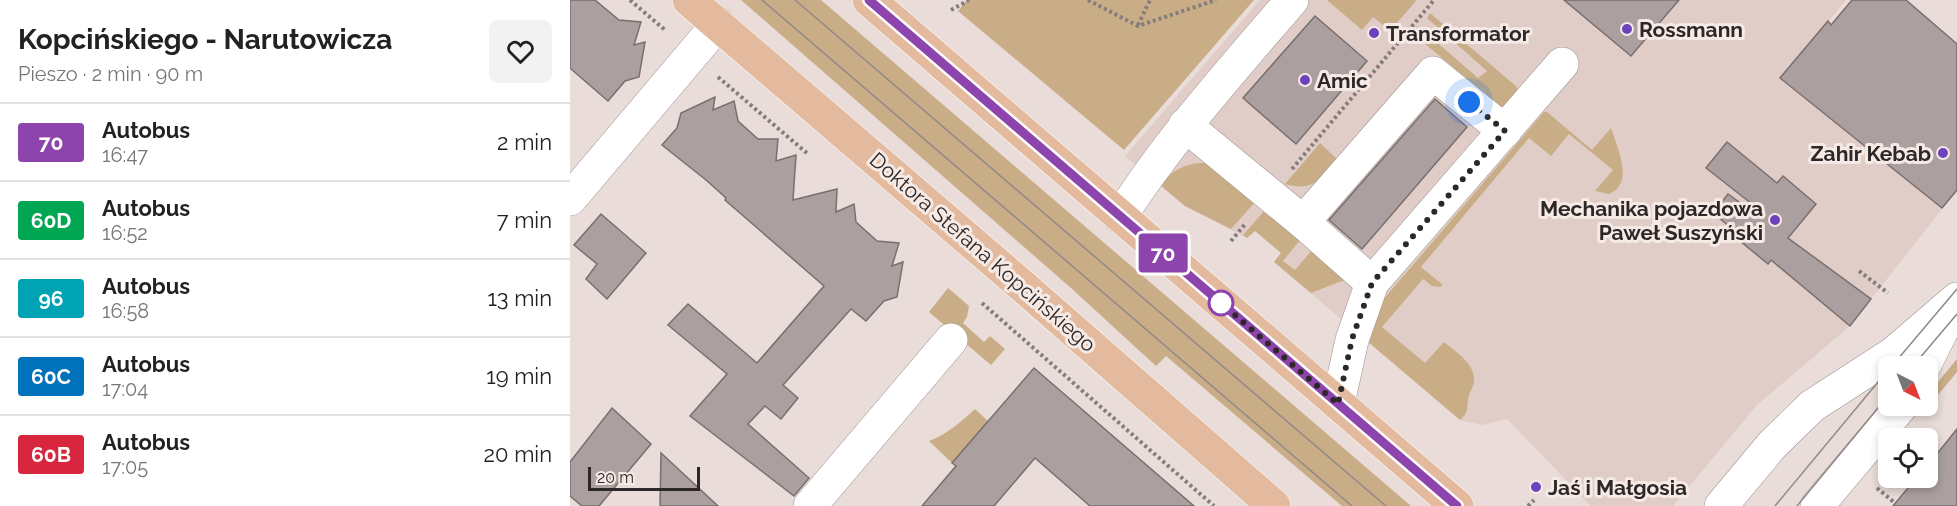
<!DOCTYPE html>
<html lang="pl">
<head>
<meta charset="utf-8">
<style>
	:root { --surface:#fff; --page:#f2f2f2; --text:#222; --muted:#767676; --line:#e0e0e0 }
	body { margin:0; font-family:Raleway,sans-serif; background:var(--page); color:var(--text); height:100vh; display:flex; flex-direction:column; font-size:22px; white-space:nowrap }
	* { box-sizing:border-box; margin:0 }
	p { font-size:20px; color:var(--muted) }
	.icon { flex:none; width:33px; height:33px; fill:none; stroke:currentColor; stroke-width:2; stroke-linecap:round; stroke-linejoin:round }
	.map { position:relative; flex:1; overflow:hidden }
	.drawer { display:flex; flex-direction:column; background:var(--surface); width:570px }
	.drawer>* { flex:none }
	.badge { padding:0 12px; border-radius:4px; font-size:21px; line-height:39px }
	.needle { width:39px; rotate:138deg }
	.fabs { position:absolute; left:1308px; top:356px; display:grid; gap:12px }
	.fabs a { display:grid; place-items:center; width:60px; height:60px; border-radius:9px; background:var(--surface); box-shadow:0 3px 9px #0003; font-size:30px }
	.scale { position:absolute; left:18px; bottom:15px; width:112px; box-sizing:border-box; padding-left:6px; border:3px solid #2d2827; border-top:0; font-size:16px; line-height:21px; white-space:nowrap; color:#2d2827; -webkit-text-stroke:4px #f6eae6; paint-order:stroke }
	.you { position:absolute; width:30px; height:30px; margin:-15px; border:4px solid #fff; border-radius:50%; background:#1a73e8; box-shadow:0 0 0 9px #1a73e833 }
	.map>.badge { position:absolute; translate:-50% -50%; box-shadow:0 0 0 3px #fff }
	.round { display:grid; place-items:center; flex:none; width:63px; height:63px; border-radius:9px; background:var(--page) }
	.overview { display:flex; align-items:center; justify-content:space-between; height:102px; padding:0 18px }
	h1 { font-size:28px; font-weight:700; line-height:45px }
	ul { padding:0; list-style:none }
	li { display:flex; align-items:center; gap:18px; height:78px; padding:0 18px; border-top:2px solid var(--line) }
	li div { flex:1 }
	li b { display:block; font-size:22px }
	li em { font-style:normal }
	li .badge { min-width:66px; font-weight:700; text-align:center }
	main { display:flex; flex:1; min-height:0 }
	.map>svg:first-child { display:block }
</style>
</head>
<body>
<main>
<section class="drawer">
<div class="overview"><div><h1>Kopcińskiego - Narutowicza</h1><p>Pieszo · 2 min · 90 m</p></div><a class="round"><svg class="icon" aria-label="heart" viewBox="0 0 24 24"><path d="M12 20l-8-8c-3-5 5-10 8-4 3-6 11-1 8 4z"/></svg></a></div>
<ul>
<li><span class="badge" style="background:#8e44ad;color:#fff">70</span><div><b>Autobus</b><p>16:47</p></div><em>2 min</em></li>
<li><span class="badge" style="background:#00a651;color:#fff">60D</span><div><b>Autobus</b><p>16:52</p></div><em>7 min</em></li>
<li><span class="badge" style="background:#00a3b4;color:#fff">96</span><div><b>Autobus</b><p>16:58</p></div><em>13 min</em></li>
<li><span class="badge" style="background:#0072bc;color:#fff">60C</span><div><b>Autobus</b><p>17:04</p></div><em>19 min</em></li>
<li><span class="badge" style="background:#d7263d;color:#fff">60B</span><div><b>Autobus</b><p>17:05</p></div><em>20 min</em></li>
</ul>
</section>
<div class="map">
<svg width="1387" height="506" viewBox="0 0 1387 506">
	<rect width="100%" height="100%" fill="#e9dcd9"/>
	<!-- built -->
	<polygon fill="#e1cdc8" points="690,0 1276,0 1258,22 1387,126 1387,190 1280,326 1187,405 1103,506 1021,506 937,419 912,425 890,420 704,262 711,253 685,231 677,238 615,206 555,156"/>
	<!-- green -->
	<g fill="#c9ad87">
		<polygon points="171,0 251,0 841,506 772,506 596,356 586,366 501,288"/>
		<polygon points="397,0 684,0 554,150 388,11"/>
		<polygon points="757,0 845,0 846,1 820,31 803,17 792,30"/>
		<polygon points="860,13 947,87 947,92 935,106 930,106 842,33 848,26 908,78 917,71 857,18"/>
		<path d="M 974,112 L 977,112 L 1022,150 L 1041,128 C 1047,147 1065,184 1039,194 L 1025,191 L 1043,170 L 999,134 L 981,156 L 959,138 L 851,267 L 873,285 L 870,287 L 862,286 L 853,279 L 812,327 L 855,363 L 874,342 C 886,352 906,364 904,382 C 903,388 899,393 898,400 C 897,409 898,413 890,420 L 797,341 L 806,308 Z"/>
		<path d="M 750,143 L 768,160 C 751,179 743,192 715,184 Z"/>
		<path d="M 636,163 L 686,201 L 661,229 L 615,206 L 590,185 C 602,170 617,162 636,163 Z"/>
		<polygon points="696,209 731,239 713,261 725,270 743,249 777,279 741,293 704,262 711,253 685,231 677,238 673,235"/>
		<polygon points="378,288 399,306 397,317 393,323 414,342 420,336 435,349 421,365 359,312"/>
		<polygon points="1387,359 1387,372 1353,413 1346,407 1348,405 1358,405 1358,394"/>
		<path d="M 405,409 L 418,421 L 382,463 L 359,441 C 377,434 391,422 405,409 Z"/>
	</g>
	<!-- building -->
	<g fill="#ab9fa0" stroke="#7a6f6f" stroke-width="1.5">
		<polygon points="0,0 25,0 49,20 71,22 64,45 75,42 69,77 55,81 38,101 0,68"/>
		<polygon points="994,0 1109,0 1061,56"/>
		<polygon points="1282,0 1336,0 1387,44 1387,190 1372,208 1210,78 1258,21 1261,25"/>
		<polygon points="745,16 797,61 726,144 673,98"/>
		<polygon points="145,97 143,110 164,101 168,121 188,139 208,139 206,161 226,155 223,200 267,189 266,212 284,204 286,222 307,241 329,243 322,266 333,262 327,297 314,301 296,321 281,309 213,385 228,398 211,419 195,406 178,424 239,478 224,496 120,416 157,374 98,325 118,304 187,363 254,286 155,200 156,198 136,180 92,145 107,128 111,113"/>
		<polygon points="865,99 897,127 792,249 759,220"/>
		<polygon points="1157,142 1207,183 1213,176 1246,204 1218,238 1301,299 1280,326 1201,260 1198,264 1164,236 1166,232 1143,213 1158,194 1183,212 1187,208 1136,168"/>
		<polygon points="31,214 76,253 37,299 16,279 27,264 4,245"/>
		<polygon points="464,368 624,506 520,506 465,458 424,506 352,506 386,466 382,463"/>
		<polygon points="42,408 81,444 29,506 12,506 0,496 0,462"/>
		<polygon points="1387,429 1387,506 1323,506 1347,477 1358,477 1358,465"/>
		<polygon points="91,453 148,506 90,506"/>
	</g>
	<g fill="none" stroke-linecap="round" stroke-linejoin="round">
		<defs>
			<g id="minor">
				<polyline points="615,125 733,222 863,73 935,131"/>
				<polyline points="0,199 148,24"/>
				<path d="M 550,217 C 600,139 662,70 722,0"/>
				<polyline points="733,222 802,283"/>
				<polyline points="1354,366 1380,314"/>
				<polyline points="768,403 782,340 802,283 992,64"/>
				<polyline points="240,506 381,340"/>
				<polyline points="1151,506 1202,445 1242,406 1324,353 1387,299"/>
				<polyline points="1247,506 1332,405"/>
			</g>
			<g id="major">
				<polyline points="119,0 449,283 704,506"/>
				<polyline points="299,0 887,506"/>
			</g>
		</defs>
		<!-- minor casing -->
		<use href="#minor" stroke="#9f9491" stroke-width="34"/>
		<!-- major casing -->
		<use href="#major" stroke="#fff" stroke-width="34"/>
		<!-- path -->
		<g stroke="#857d7b" stroke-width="4" stroke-dasharray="3 3" stroke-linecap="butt">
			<polyline points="60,0 95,30"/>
			<polyline points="518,0 568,26 646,0"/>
			<polyline points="381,10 399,0"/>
			<polyline points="568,25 580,0"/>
			<polyline points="148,77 238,154"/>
			<polyline points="722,169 864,0"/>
			<polyline points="661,241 676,223"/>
			<polyline points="1289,271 1318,293"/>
			<polyline points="412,303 644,506"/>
			<polyline points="1307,488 1325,503"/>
			<polyline points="958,506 964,500"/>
		</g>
		<!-- minor -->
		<use href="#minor" stroke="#fff" stroke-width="33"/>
		<!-- major -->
		<use href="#major" stroke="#e3ba9d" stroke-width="33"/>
		<!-- tram -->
		<g stroke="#928987" stroke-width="1.5">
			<polyline points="192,0 782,506"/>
			<polyline points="225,0 816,506"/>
			<polyline points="1322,366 1387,289"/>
			<polyline points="1343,366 1387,314"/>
			<polyline points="1205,506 1318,370"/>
			<polyline points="1227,506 1318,396"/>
		</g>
	</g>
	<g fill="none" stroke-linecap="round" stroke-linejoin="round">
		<defs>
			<polyline id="line" points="299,0 887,506"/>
		</defs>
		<!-- line casing -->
		<use href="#line" stroke="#fff" stroke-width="14"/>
		<!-- line -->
		<use href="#line" stroke="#8e44ad" stroke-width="9"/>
		<!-- walk -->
		<polyline stroke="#2d2827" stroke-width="6" stroke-dasharray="0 10.8" points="651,303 650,302 768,404 782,339 802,283 935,131 899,102"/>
	</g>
	<!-- markers -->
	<g fill="#6d43bb" stroke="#f6eae6" stroke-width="2">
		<circle cx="1057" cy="29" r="6"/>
		<circle cx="804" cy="33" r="6"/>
		<circle cx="735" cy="80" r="6"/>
		<circle cx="1373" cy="153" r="6"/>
		<circle cx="1205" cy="220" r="6"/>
		<circle cx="966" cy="487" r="6"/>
	</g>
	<circle fill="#fff" stroke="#8e44ad" stroke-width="3" cx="651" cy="303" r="12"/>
	<g text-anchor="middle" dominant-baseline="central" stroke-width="6" stroke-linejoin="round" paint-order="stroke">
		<!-- poi labels -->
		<g font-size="21" font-weight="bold" fill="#2d2827" stroke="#f6eae6" text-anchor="start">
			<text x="1069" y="29">Rossmann</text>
			<text x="816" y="33">Transformator</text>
			<text x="747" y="80">Amic</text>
			<text x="1361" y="153" text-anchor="end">Zahir Kebab</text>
			<text x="1193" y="208" text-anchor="end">Mechanika pojazdowa<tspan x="1193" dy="24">Paweł Suszyński</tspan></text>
			<text x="978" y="487">Jaś i Małgosia</text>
		</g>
		<!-- street labels -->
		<g font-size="21" fill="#2d2827" stroke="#f6eae6">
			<text transform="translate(413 252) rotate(41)">Doktora Stefana Kopcińskiego</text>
		</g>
	</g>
</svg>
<div class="fabs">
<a><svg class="needle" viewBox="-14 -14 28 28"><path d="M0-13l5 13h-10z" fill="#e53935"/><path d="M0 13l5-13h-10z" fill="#767676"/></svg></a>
<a><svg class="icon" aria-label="locate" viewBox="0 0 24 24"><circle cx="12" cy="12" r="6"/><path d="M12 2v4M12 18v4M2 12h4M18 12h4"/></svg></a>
</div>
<div class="scale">20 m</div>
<div class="you" style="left:899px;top:102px"></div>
<b class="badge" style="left:593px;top:253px;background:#8e44ad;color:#fff">70</b>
</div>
</main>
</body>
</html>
